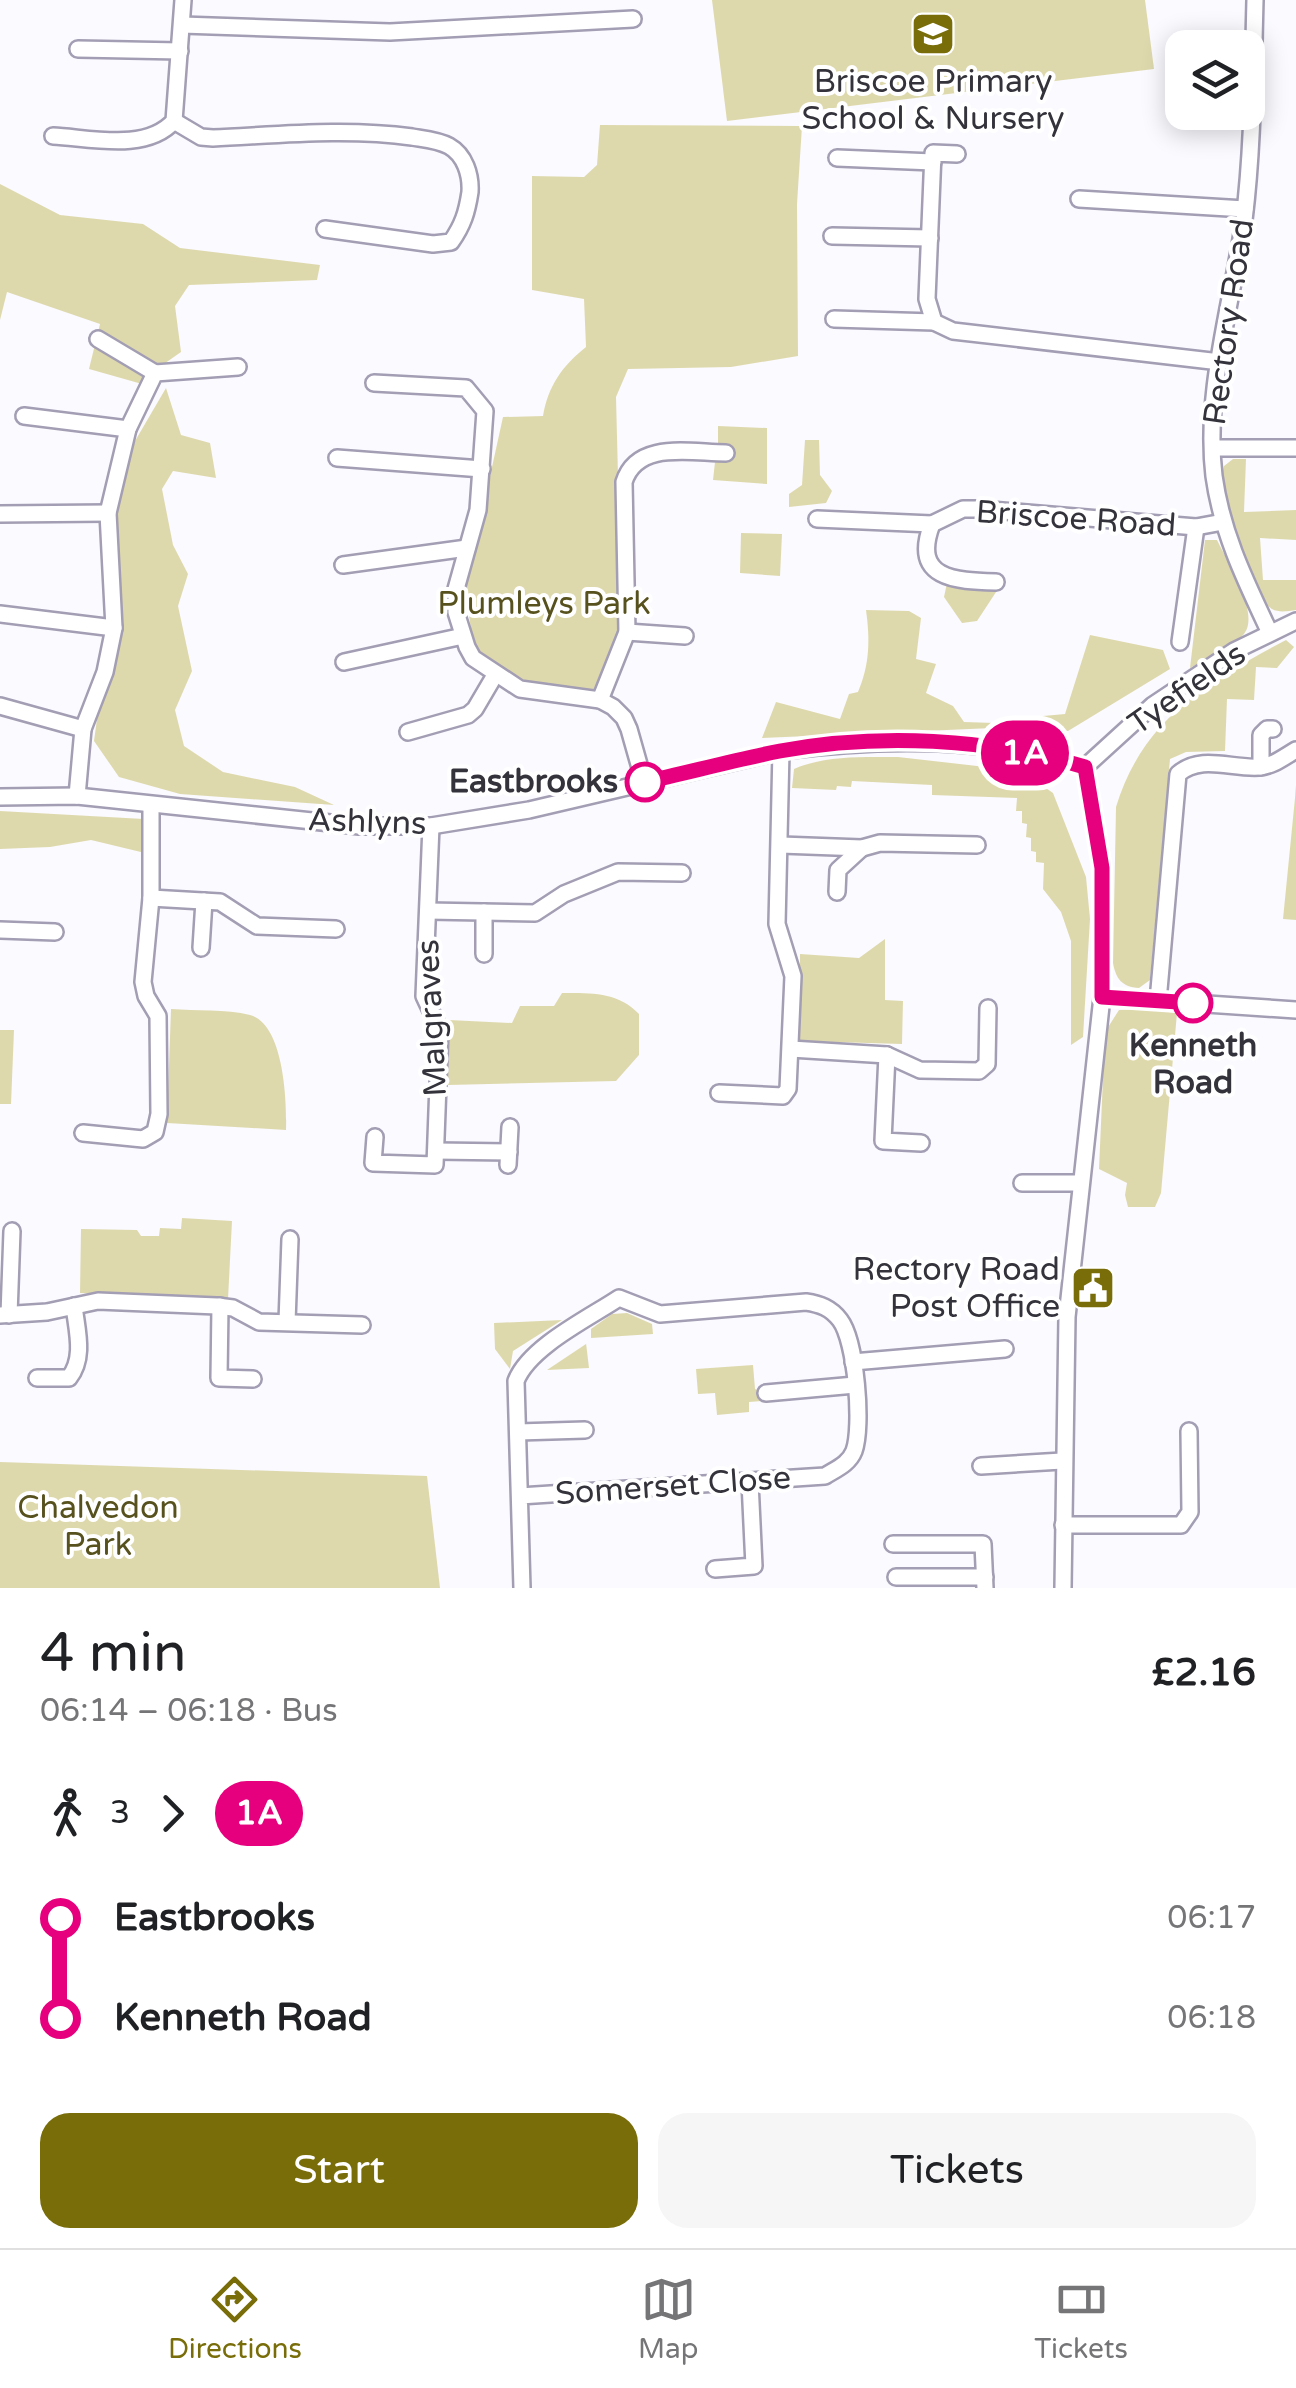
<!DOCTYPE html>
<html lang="en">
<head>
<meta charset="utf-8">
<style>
	:root { --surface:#fff; --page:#f6f6f6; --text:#202124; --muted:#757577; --line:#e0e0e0; --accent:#786d09 }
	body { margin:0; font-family:"Varela Round",sans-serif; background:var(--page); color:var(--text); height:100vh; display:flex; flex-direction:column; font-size:38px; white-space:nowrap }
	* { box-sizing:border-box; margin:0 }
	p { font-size:32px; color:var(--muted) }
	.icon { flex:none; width:55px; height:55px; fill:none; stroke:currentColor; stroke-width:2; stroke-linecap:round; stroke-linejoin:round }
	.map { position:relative; height:1588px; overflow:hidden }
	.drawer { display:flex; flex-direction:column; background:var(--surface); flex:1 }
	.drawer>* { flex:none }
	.badge { padding:0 20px; border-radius:32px; font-size:35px; line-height:65px }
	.buttons { position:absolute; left:1165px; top:30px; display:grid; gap:20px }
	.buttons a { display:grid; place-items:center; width:100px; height:100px; border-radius:20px; background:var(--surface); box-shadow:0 5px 25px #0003; font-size:50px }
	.map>.badge { position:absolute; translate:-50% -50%; box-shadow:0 0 0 5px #fff }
	.legs { display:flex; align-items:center; gap:15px; height:110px; padding:0 40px; font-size:32px }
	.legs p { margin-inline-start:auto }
	.headline { display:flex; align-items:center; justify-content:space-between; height:170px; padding:0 40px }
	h1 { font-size:55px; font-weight:600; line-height:75px }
	.primary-button { display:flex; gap:20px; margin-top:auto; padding:20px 40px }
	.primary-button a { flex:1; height:115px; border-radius:30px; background:var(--accent); color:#fff; font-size:40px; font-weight:600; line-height:115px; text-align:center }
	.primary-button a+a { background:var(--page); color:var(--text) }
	ul { padding:0 40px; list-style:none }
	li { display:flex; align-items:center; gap:35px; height:100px; font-size:38px }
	li i { display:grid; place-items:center; width:15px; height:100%; margin:0 12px; background:currentColor }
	li i::after { content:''; width:25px; height:25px; margin:-12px; border:8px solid; border-radius:50%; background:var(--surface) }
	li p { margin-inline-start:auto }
	li:first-child i { background:linear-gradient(#0000 50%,currentColor 0) }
	li:last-child i { background:linear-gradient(currentColor 50%,#0000 0) }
	.tabs { display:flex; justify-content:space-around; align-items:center; height:140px; border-top:2px solid var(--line); background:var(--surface); font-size:28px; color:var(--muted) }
	.tabs a { display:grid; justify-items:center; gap:5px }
	.tabs .on { color:var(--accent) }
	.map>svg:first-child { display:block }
</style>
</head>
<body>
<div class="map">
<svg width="1296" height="1588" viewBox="0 0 1296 1588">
	<rect width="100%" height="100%" fill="#fbfaff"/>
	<!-- green -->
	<g fill="#ded9ad">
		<polygon points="712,0 1145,0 1154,69 727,121"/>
		<path d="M 600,125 L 802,126 L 797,204 L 798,356 L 731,367 L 628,369 L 616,397 L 622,635 L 600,695 L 532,685 L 475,655 L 465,590 L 503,417 L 543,416 C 548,386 563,365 586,347 L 584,299 L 532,290 L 532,176 L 584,177 L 597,165 Z"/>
		<polygon points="0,184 60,215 143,224 180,248 320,265 317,280 189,285 175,306 181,352 161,366 142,384 89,369 100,324 7,292 0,320"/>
		<polygon points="166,388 181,435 210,443 216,478 173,471 162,489 173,545 188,574 178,606 192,671 175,710 184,746 223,772 295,787 334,805 180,794 119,777 94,741 100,697 121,642 117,511 128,453"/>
		<polygon points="718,426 767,428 767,484 713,480 715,462 727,451 718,447"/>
		<polygon points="805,440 819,440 820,475 832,491 826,503 789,507 789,494 802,485"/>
		<path d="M 1233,459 L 1246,459 L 1244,512 L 1296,510 L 1296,540 L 1260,538 L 1263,580 L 1296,580 L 1296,610 C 1288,611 1279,613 1272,609 C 1247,594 1215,493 1224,466 Z"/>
		<polygon points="741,533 782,534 780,576 740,573"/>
		<path d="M 1205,540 L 1217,540 C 1227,561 1261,615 1244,634 C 1231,649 1207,658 1190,668 Z"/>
		<polygon points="947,583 1000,586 977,621 962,623 944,597"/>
		<path d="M 866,610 L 909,611 L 921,618 L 916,659 L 936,664 L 926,693 L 953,706 L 964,722 L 995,723 L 993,728 L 762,738 L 776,702 L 840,719 L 849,694 L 858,692 C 870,664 870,639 866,610 Z"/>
		<polygon points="1090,635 1163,650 1170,669 1068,731 999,728 999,720 1065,714"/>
		<path d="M 1286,640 L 1294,647 L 1277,668 L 1256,667 L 1254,700 L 1227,699 L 1225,751 L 1186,752 L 1170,759 L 1150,980 L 1139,988 C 1122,987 1116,979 1113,963 L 1116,807 C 1143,718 1209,681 1286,640 Z"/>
		<path d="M 898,757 L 986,767 L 1030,777 L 1053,793 L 1086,877 L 1090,919 L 1083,1037 L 1071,1045 L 1071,941 L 1061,912 L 1043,889 L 1044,863 L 1036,862 L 1036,852 L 1031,851 L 1031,838 L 1026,837 L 1027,824 L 1022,823 L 1022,811 L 1016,811 L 1017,798 L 932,795 L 932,785 L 852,781 L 851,787 L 837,786 L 836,790 L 792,788 L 794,769 C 826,755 864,757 898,757 Z"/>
		<polygon points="1296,785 1296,920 1283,919 1295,798"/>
		<polygon points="0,811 144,819 145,853 91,840 50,847 0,849"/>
		<polygon points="885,939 885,1000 903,1001 902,1044 800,1041 800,954 859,958"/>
		<path d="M 562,993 C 592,993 618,992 639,1014 L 639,1055 L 616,1081 L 448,1085 L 449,1020 L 512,1023 L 520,1006 L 554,1006 Z"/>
		<path d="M 171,1009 C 196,1011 226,1009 250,1015 C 284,1024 287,1101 286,1130 L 167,1123 Z"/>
		<polygon points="1142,1009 1177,1013 1161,1193 1155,1207 1128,1207 1125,1195 1127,1183 1099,1169 1105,1032 1119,1010"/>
		<polygon points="0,1030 14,1030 11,1104 0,1104"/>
		<polygon points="182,1218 232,1221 228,1299 80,1293 81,1229 137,1230 141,1236 159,1236 160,1228 181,1229"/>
		<polygon points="627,1313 652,1324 653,1334 591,1338 591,1329 612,1314"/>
		<polygon points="562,1320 513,1351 510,1369 495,1349 494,1323"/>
		<polygon points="586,1343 589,1368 547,1370 586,1344"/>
		<polygon points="753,1365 755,1389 761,1392 762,1401 749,1402 749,1412 717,1415 715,1393 698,1394 696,1369"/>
		<polygon points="0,1462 427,1476 440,1588 0,1588"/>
	</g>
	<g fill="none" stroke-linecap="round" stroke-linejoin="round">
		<defs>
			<g id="minor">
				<path d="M 1255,0 C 1253,73 1253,148 1244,220 C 1232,304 1204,392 1214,476 C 1222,534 1246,582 1270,633"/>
				<polyline points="182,25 390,32 633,19"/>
				<polyline points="78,49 180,51"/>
				<path d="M 174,121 L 201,137 L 213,138 C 279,135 345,128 412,137 C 424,139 438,140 449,146 C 465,155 471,175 470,192 C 467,212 463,225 451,242 L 433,244 L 325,229"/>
				<path d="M 53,136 C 91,138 146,152 174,121 L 183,0"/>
				<polyline points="957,154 933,153 927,299 934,322 953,331 1220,362"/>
				<polyline points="837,158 933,162"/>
				<polyline points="1079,199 1245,209"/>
				<polyline points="832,236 930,238"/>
				<polyline points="834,319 934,322"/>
				<polyline points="98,339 155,373"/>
				<polyline points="374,383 466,388 485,411 478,510 456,589 456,612 467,647 473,658 520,689 600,700 613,707 624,718 629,729 644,782"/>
				<polyline points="24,416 128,429"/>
				<polyline points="1213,448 1296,448"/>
				<polyline points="337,458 482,469"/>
				<polyline points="0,514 108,513"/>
				<polyline points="817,519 932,524"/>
				<polyline points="343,565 467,548"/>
				<path d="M 996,582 C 955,581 911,579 932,524 L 963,509 L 979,509 L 1196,527 L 1223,522"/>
				<polyline points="0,614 114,628"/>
				<polyline points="627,632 685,636"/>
				<polyline points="1180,642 1196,527"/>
				<polyline points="344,662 463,636"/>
				<path d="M 600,700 L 627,632 L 624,482 C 637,440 691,453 726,453"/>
				<polyline points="0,706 83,729"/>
				<polyline points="408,732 468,715 475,709 495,675"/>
				<polyline points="1085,767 1153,705 1234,651 1296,621"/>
				<polyline points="1261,767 1261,735 1267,729 1273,729"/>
				<polyline points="77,796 83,729 105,672 114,628 108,513 128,429 155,373 238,367"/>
				<path d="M 0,797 L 77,796 L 359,826 L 431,826 L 529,810 L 781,751 C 883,738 986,737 1085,767"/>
				<polyline points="781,845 862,848 880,843 977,845"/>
				<polyline points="837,892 838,870 862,848"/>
				<polyline points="151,898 220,902 257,926 336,929"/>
				<polyline points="428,911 535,913 564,894 618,872 682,873"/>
				<polyline points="484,912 484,954"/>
				<polyline points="0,930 55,932"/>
				<polyline points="201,948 204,901"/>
				<polyline points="1102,997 1296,1010"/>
				<path d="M 1158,1001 L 1178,774 C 1201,754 1231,769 1259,767 C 1273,766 1284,757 1296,750"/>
				<polyline points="791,1049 887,1055 920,1070 979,1071 987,1064 988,1008"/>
				<polyline points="887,1055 883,1141 921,1143"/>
				<polyline points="719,1093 783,1096 788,1089 793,976 777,924 781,751"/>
				<polyline points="83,1133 143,1139 155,1132 159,1114 158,1016 146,996 143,982 151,898 151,805"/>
				<polyline points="375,1137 373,1163 435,1165 440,1030 424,996 431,826"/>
				<polyline points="436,1151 509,1152"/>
				<polyline points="508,1165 510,1127"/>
				<polyline points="1022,1183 1081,1183"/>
				<polyline points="220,1306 219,1378 253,1379"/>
				<polyline points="0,1315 47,1312 98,1301 217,1306 233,1308 259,1322 362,1325"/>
				<polyline points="9,1315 12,1231"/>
				<polyline points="287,1322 290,1239"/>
				<polyline points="853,1362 1005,1349"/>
				<path d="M 37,1378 L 69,1378 C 85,1358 77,1331 74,1306"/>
				<polyline points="766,1393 855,1385"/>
				<polyline points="518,1432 585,1430"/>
				<polyline points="981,1466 1062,1461"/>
				<path d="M 520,1496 L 825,1476 C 836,1469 849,1464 854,1451 C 863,1426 856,1341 840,1320 C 831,1308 820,1304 806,1302 L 660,1314 L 619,1298 C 589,1318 529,1347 516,1381 L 522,1588"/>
				<polyline points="1063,1525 1181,1525 1190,1512 1189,1431"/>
				<polyline points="893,1544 983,1544 985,1588"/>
				<polyline points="715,1569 754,1566 750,1482"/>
				<polyline points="896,1577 985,1577"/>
				<polyline points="1063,1588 1067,1317 1102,997 1102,868 1085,767"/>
			</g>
		</defs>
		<!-- minor casing -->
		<use href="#minor" stroke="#a39eb3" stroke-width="20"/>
		<!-- minor -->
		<use href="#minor" stroke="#fff" stroke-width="15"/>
	</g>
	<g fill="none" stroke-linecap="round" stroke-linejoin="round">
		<defs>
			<path id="line-1" d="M 645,782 C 690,772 735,760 780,751 C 878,733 989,738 1085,767 L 1102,868 L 1102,997 L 1193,1003"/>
		</defs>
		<!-- line-1 casing -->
		<use href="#line-1" stroke="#fff" stroke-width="22"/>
		<!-- line-1 -->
		<use href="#line-1" stroke="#e6007e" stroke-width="15"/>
	</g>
	<!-- icons -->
	<defs>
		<symbol id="school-square" viewBox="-11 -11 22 22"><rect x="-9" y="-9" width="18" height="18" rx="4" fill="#786d09" stroke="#fff"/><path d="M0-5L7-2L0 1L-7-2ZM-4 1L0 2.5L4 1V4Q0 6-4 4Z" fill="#fff"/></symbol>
		<symbol id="civic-square" viewBox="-11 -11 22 22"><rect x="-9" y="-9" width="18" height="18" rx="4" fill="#786d09" stroke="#fff"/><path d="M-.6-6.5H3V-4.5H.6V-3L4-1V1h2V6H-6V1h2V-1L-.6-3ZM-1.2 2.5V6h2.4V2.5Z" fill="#fff"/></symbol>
	</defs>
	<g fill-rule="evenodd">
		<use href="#school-square" x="908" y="9" width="50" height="50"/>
		<use href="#civic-square" x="1068" y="1263" width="50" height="50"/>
	</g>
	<!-- markers -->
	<g fill="#fff" stroke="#e6007e" stroke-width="5">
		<circle cx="645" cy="782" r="18"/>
		<circle cx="1193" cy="1003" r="18"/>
	</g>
	<g text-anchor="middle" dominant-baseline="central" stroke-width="8" stroke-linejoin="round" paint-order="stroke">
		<!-- poi labels -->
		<g font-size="32" fill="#34323a" stroke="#fff">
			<text x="933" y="82">Briscoe Primary<tspan x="933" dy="37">School &amp; Nursery</tspan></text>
			<text x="1060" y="1270" text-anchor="end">Rectory Road<tspan x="1060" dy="37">Post Office</tspan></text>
		</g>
		<!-- street labels -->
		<g font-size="32" fill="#34323a" stroke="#fff">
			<text transform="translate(1229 322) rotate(-82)">Rectory Road</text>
			<text transform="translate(1076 519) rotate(4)">Briscoe Road</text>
			<text transform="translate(1187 689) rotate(-35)">Tyefields</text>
			<text transform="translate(367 822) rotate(2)">Ashlyns</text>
			<text transform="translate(432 1018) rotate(-93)">Malgraves</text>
			<text transform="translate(673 1486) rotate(-4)">Somerset Close</text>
		</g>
		<!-- park labels -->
		<g font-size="32" fill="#57511e" stroke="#fff">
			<text x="544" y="604">Plumleys Park</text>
			<text x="98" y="1508">Chalvedon<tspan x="98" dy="37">Park</tspan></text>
		</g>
		<!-- stop labels -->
		<g font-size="32" font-weight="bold" fill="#34323a" stroke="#fff" text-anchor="end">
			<text x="618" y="782">Eastbrooks</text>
			<text x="1193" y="1046" text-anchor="middle">Kenneth<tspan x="1193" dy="37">Road</tspan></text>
		</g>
	</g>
</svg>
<div class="buttons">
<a><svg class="icon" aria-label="layers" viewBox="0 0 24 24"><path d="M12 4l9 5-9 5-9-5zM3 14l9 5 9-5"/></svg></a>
</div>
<b class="badge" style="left:1025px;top:753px;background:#e6007e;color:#fff">1A</b>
</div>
<section class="drawer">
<div class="headline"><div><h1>4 min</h1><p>06:14 – 06:18 · Bus</p></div><b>£2.16</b></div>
<div class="legs"><svg class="icon" aria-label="walk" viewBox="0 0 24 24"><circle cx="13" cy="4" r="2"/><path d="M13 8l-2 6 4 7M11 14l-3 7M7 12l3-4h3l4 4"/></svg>3<svg class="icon" aria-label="forward" viewBox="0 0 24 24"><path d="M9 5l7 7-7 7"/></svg><b class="badge" style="background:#e6007e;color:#fff">1A</b></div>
<ul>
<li><i style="color:#e6007e"></i><b>Eastbrooks</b><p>06:17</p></li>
<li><i style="color:#e6007e"></i><b>Kenneth Road</b><p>06:18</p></li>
</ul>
<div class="primary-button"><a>Start</a><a>Tickets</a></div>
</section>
<nav class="tabs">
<a class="on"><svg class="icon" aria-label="directions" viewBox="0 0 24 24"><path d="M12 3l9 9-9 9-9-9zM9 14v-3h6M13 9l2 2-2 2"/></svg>Directions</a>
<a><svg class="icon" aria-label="map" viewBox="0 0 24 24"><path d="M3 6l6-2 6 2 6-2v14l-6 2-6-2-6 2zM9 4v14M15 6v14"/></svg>Map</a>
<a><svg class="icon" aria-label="tickets" viewBox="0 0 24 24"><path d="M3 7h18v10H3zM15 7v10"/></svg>Tickets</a>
</nav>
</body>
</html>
